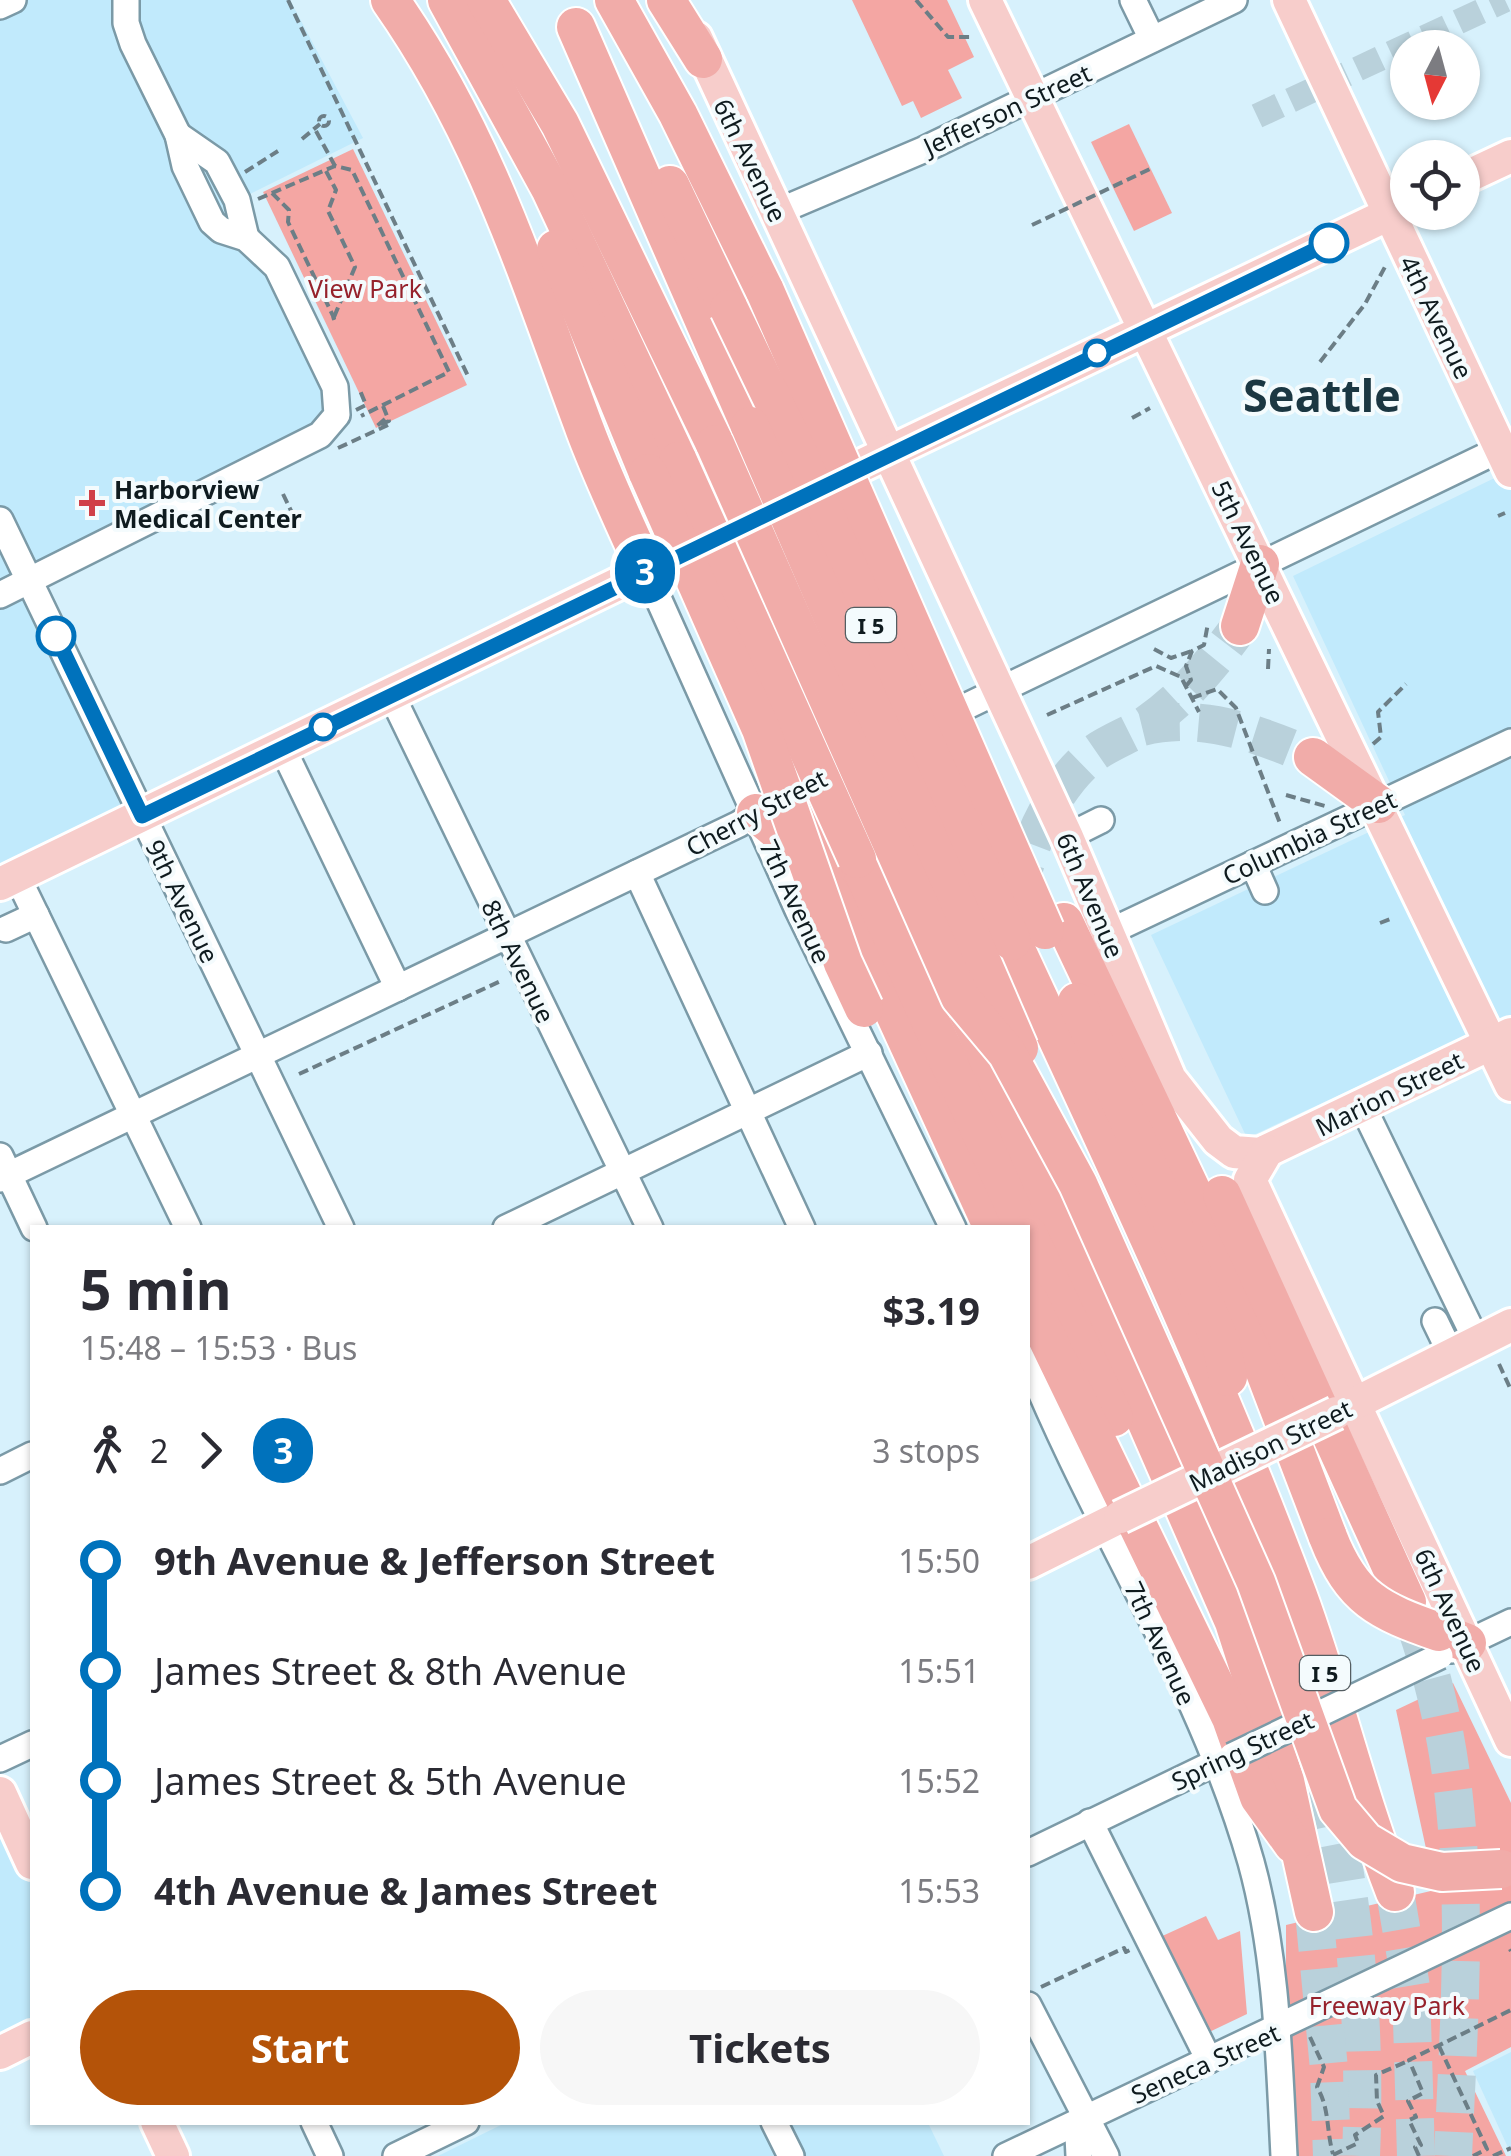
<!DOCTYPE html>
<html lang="en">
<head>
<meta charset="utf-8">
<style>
	:root { --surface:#fff; --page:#f7f7f7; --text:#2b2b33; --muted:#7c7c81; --accent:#b45309 }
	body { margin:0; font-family:"Noto Sans",sans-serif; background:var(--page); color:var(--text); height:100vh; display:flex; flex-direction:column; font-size:38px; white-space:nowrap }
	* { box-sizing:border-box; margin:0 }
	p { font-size:32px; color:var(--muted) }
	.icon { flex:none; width:55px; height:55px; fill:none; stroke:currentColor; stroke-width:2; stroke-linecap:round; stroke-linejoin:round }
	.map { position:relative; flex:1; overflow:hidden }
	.details { position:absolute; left:30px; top:1225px; width:1000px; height:900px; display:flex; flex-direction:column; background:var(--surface); border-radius:0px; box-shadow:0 2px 8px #0004 }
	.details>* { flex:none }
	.badge { padding:0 20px; border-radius:32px; font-size:35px; line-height:65px }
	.needle { width:65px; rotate:186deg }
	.fabs { position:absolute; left:1390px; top:30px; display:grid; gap:20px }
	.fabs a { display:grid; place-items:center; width:90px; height:90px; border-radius:50%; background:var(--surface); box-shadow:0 2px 8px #0004; font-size:50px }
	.map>.badge { position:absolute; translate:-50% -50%; box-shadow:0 0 0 5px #fff }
	.legs { display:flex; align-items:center; gap:15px; height:110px; padding:0 50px; font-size:32px }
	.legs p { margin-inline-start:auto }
	.headline { display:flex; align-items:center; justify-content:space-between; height:170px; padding:0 50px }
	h1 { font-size:55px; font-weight:700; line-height:75px }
	.button { display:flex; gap:20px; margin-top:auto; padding:20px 50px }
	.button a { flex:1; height:115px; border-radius:60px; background:var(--accent); color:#fff; font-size:40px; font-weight:700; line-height:115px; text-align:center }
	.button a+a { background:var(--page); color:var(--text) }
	ul { padding:0 50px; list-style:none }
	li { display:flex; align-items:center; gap:35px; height:110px; font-size:38px }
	li i { display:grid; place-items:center; width:15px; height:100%; margin:0 12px; background:currentColor }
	li i::after { content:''; width:25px; height:25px; margin:-12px; border:8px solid; border-radius:50%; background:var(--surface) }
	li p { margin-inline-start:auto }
	li:first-child i { background:linear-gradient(#0000 50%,currentColor 0) }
	li:last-child i { background:linear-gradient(currentColor 50%,#0000 0) }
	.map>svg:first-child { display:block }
</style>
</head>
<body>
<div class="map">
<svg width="1511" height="2156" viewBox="0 0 1511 2156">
	<rect width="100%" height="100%" fill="#d7f1fc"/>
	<!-- built -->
	<g fill="#c1eafc">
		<polygon points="13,0 290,0 363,138 244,197 335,387 337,415 30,581 142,816 0,884 0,6"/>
		<polygon points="1511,470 1511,1038 1501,1020 1247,1138 1151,935 1405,815 1293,576"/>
		<polygon points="0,1800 32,1867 32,2037 0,2052"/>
		<polygon points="1511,2052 1511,2154 1473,2071"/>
		<polygon points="507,2122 928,2123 944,2156 438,2156"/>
	</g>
	<!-- green -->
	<g fill="#f4a6a3">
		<polygon points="852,0 947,0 974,57 948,70 962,98 921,118 913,101 902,106"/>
		<polygon points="1129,124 1172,213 1134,231 1091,142"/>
		<polygon points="353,149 467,385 376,428 263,192"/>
		<polygon points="1453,1683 1511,1803 1511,2047 1465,2071 1506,2156 1286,2156 1286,1925 1435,1890 1396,1710"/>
		<polygon points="1206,1916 1218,1940 1240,1931 1247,2014 1203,2035 1158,1938"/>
	</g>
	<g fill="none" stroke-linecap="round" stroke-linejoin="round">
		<!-- minor-tunnel -->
		<polyline stroke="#b9d1db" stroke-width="25" stroke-dasharray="25 12" stroke-linecap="butt" points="1257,116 1505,0"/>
		<!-- highway-tunnel -->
		<g stroke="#b9d1db" stroke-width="38" stroke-dasharray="38 19" stroke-linecap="butt">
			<path d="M 1142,727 C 1203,712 1257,734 1313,757"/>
			<path d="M 1016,899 C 1027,850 1047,797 1084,762 C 1101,745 1124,738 1144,726 C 1183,700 1213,663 1240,626"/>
			<path d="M 1415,1624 C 1477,1800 1461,1973 1453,2156"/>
			<path d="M 1327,1788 C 1357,1905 1366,2036 1361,2156"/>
			<polyline points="1395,1892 1411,1987 1416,2156"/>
			<polyline points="1314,1912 1329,2069 1332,2156"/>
		</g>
		<defs>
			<g id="minor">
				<polyline points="1133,0 1152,39"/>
				<polyline points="0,6 13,0"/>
				<polyline points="178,135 217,162 237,200 246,238"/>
				<polyline points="777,212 923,150 1234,0"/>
				<polyline points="0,520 341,1228"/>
				<polyline points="646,571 798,910 953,1228"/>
				<polyline points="0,595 320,435 337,415 335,387 277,267 246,238 221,230 212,222 185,166 178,135 133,44 126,23 126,0"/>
				<polyline points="391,694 650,1228"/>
				<polyline points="938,720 1511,444"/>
				<polyline points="282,747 398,988"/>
				<polyline points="1067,837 1101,820"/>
				<polyline points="1253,864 1265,891"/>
				<polyline points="637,873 802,1228"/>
				<polyline points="17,876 188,1228"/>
				<polyline points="6,929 36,915"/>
				<polyline points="1107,933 1511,742"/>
				<polyline points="1362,1105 1477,1342"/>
				<polyline points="0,1156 34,1228"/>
				<polyline points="0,1179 739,824 782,795 835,770"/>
				<polyline points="506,1228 869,1053"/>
				<polyline points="1435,1321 1451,1354"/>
				<path d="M 1028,1361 C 1096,1529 1201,1686 1251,1862 C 1277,1956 1279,2058 1284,2156"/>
				<polyline points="0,1471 32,1455"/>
				<polyline points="1452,1650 1511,1622"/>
				<polyline points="0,1759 32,1744"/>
				<polyline points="1090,1822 1209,2060"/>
				<polyline points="1028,1853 1227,1757"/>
				<polyline points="1028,2005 1106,2156"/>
				<polyline points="314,2122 330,2156"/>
				<polyline points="774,2122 791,2156"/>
				<polyline points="396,2156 466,2122"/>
				<polyline points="1006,2156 1511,1916"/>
				<polyline points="1079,2156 1078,2136 1085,2118"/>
			</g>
			<g id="major">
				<polyline points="985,0 1511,1085"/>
				<polyline points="1289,0 1511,471"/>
				<polyline points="696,38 1067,837 1170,1079 1218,1140 1234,1152 1260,1154 1511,1034"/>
				<polyline points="1462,179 1511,156"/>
				<polyline points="825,483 1408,205"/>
				<polyline points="0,884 772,509"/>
				<polyline points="1267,1151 1250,1180 1511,1740"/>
				<polyline points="1336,1413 1511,1325"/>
				<polyline points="1028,1563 1120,1517"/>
				<polyline points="0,1793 32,1863"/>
				<polyline points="0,2053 32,2037"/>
				<polyline points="157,2122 173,2156"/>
			</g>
			<g id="highway">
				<path d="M 390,0 C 486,137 528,277 585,430 C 603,478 625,524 646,571"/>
				<polyline points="447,0 550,188 678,461"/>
				<polyline points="486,0 560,124 715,444"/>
				<polyline points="614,0 678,114 765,291"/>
				<polyline points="666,0 703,59"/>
				<polyline points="576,27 750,426"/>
				<polyline points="670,185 729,309"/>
				<polyline points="556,249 648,473"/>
				<polyline points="1240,626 1260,564"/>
				<polyline points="1313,757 1378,804"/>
				<path d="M 837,778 C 807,813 826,846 840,884"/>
				<polyline points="756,813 794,845 855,927 993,1228"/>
				<polyline points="857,859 1024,1228"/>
				<polyline points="1064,922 1213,1236 1328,1537"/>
				<path d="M 1012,941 C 1112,1156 1215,1373 1298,1596 C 1334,1694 1357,1795 1395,1892"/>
				<polyline points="1077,1002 1164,1202 1221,1344 1228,1377"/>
				<polyline points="968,1013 1234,1622 1285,1781 1314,1912"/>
				<polyline points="1222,1195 1407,1602"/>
				<polyline points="1028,1234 1114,1417"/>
				<polyline points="1028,1299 1231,1718 1259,1797 1293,1844"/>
				<polyline points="1439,1632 1467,1643"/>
			</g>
		</defs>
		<!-- minor casing -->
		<use href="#minor" stroke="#7b9aa7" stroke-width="30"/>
		<!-- major casing -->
		<use href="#major" stroke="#fff" stroke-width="38"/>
		<!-- highway casing -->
		<use href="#highway" stroke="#fff" stroke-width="42"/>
		<!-- path -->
		<g stroke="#6c7e86" stroke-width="4" stroke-dasharray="10 5" stroke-linecap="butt">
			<polyline points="288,0 469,378"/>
			<polyline points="916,0 948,37 971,37"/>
			<circle cx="324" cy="121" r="5"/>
			<polyline points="316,131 335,166"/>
			<polyline points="302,139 320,124"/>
			<polyline points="326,171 336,190 328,211 355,267 334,317"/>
			<polyline points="245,172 278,151"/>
			<polyline points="272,193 289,210 288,222 334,318 327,320"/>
			<polyline points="258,199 335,166 352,170 449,372 361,416"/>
			<polyline points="1320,362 1365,304 1386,265"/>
			<polyline points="383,406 389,421 377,426 385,419"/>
			<polyline points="356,410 366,405 359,388"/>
			<polyline points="1132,418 1150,408"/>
			<polyline points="338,448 388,425"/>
			<polyline points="283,494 297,523"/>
			<polyline points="1498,516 1505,513"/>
			<polyline points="1154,649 1171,658 1192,651"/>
			<polyline points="1268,669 1269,649"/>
			<polyline points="1186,686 1191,680 1186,666 1192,651 1204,645 1208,623"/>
			<polyline points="1192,698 1217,689 1236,708 1281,826"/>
			<polyline points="1047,715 1156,666 1181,677 1199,712"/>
			<polyline points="1373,744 1381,737 1378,712 1406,684"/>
			<polyline points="1286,795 1325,806"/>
			<polyline points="1380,923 1393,918"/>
			<polyline points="299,1074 503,980"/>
			<polyline points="1499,1364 1511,1390"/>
			<polyline points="1510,1949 1511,1951"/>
			<polyline points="1041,1987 1124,1948 1126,1952 1132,1949"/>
			<path d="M 1310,2037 L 1324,2067 L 1317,2087 C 1330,2109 1326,2130 1333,2154"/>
			<polyline points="1439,2046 1487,2149 1473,2156"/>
			<polyline points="1333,2155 1358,2143 1355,2135 1384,2116 1377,2101 1376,2075 1408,2061"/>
			<polyline points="1419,2156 1415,2147 1421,2145 1409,2120 1416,2117 1408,2101 1423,2093 1409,2060 1511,2010"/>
			<polyline points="1493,2156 1511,2148"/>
		</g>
		<!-- minor -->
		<use href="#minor" stroke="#fff" stroke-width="25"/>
		<!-- major -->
		<use href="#major" stroke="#f7cdcb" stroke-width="32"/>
		<!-- highway -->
		<use href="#highway" stroke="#f1aca9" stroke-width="38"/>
		<defs>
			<polyline id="minor-bridge" points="1232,1756 1440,1656"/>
			<polyline id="major-bridge" points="1120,1517 1336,1413"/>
			<g id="highway-bridge">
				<polyline points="765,291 1045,930"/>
				<polyline points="729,309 796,448 1012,941"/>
				<polyline points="750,426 1019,1048"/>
				<polyline points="715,444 960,997 1007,1053 1078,1184 1256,1582 1338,1809 1365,1841 1402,1863 1442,1872 1501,1869"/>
				<polyline points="678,461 857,859"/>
				<polyline points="648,473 761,729 843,963 864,1008"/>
				<path d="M 1328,1537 C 1352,1599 1379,1611 1439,1632"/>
			</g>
		</defs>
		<!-- minor-bridge casing -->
		<use href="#minor-bridge" stroke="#7b9aa7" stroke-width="30" stroke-linecap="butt"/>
		<!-- major-bridge casing -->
		<use href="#major-bridge" stroke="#fff" stroke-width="38" stroke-linecap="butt"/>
		<!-- highway-bridge casing -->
		<use href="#highway-bridge" stroke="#fff" stroke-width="42" stroke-linecap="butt"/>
		<!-- path-bridge -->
		<polyline stroke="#6c7e86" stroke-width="4" stroke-dasharray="10 5" stroke-linecap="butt" points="1032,225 1150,169"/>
		<!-- minor-bridge -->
		<use href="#minor-bridge" stroke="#fff" stroke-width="25"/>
		<!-- major-bridge -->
		<use href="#major-bridge" stroke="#f7cdcb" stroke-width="32"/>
		<!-- highway-bridge -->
		<use href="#highway-bridge" stroke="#f1aca9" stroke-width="38"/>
	</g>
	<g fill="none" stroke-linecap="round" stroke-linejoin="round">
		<defs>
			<polyline id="line-1" points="56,636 142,816 1329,243"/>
		</defs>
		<!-- line-1 casing -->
		<use href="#line-1" stroke="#fff" stroke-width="22"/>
		<!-- line-1 -->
		<use href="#line-1" stroke="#0072bc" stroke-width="15"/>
	</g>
	<!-- markers -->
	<g fill="#fff" stroke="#0072bc" stroke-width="5">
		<circle cx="1329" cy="243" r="18"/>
		<circle cx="1097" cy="353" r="12"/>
		<circle cx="56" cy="636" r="18"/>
		<circle cx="323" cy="727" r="12"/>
	</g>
	<path fill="#d04048" stroke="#f4fbfd" stroke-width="4" d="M87 488h10v10h10v10h-10v10h-10v-10h-10v-10h10z"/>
	<g text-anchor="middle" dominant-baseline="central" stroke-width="8" stroke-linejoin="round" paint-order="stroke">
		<!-- shield labels -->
		<g fill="#f4fbfd" stroke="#545e62" stroke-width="2.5">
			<rect x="846" y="608" width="50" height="34" rx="8"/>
			<rect x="1300" y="1656" width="50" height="34" rx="8"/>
		</g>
		<g font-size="22" font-weight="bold" fill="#0f1b1f">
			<text x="871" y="625">I 5</text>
			<text x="1325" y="1673">I 5</text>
		</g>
		<!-- street labels -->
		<g font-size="25" fill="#0f1b1f" stroke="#f4fbfd">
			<text transform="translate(1007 109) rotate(-25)">Jefferson Street</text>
			<text transform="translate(751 160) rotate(64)">6th Avenue</text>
			<text transform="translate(1437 317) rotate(64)">4th Avenue</text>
			<text transform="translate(1249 542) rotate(64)">5th Avenue</text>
			<text transform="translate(756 812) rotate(-28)">Cherry Street</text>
			<text transform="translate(1309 837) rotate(-25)">Columbia Street</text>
			<text transform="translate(1091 895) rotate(67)">6th Avenue</text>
			<text transform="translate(183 901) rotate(64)">9th Avenue</text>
			<text transform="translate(796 901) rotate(65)">7th Avenue</text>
			<text transform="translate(519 961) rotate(64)">8th Avenue</text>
			<text transform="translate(1389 1093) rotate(-26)">Marion Street</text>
			<text transform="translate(1270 1445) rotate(-26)">Madison Street</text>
			<text transform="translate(1451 1610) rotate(65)">6th Avenue</text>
			<text transform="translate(1161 1643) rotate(65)">7th Avenue</text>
			<text transform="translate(1242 1750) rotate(-25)">Spring Street</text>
			<text transform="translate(1205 2063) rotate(-24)">Seneca Street</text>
		</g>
		<!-- park labels -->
		<g font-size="25" fill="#96222c" stroke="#f4fbfd">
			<text x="365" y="288">View Park</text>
			<text x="1387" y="2005">Freeway Park</text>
		</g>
		<!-- poi labels -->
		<g font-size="25" font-weight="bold" fill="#0f1b1f" stroke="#f4fbfd" text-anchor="start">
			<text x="114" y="489">Harborview<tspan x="114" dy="29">Medical Center</tspan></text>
		</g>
		<!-- town labels -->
		<g font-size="45" font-weight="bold" fill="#1b3742" stroke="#f4fbfd">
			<text x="1322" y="394">Seattle</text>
		</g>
	</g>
</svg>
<div class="fabs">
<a><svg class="needle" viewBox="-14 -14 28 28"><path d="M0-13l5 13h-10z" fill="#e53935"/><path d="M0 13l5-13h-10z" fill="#7c7c81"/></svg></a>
<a><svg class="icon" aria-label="locate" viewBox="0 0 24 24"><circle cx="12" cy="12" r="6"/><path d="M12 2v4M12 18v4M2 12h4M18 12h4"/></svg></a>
</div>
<b class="badge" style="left:645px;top:571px;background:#0072bc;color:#fff">3</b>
<section class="details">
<div class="headline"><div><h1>5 min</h1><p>15:48 – 15:53 · Bus</p></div><b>$3.19</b></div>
<div class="legs"><svg class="icon" aria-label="walk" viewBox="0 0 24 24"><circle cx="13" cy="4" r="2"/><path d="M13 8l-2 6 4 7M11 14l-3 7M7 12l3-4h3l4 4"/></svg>2<svg class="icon" aria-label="forward" viewBox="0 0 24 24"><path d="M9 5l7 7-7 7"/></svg><b class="badge" style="background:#0072bc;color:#fff">3</b><p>3 stops</p></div>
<ul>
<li><i style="color:#0072bc"></i><b>9th Avenue &amp; Jefferson Street</b><p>15:50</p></li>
<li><i style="color:#0072bc"></i><span>James Street &amp; 8th Avenue</span><p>15:51</p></li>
<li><i style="color:#0072bc"></i><span>James Street &amp; 5th Avenue</span><p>15:52</p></li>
<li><i style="color:#0072bc"></i><b>4th Avenue &amp; James Street</b><p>15:53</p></li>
</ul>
<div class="button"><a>Start</a><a>Tickets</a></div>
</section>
</div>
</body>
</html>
